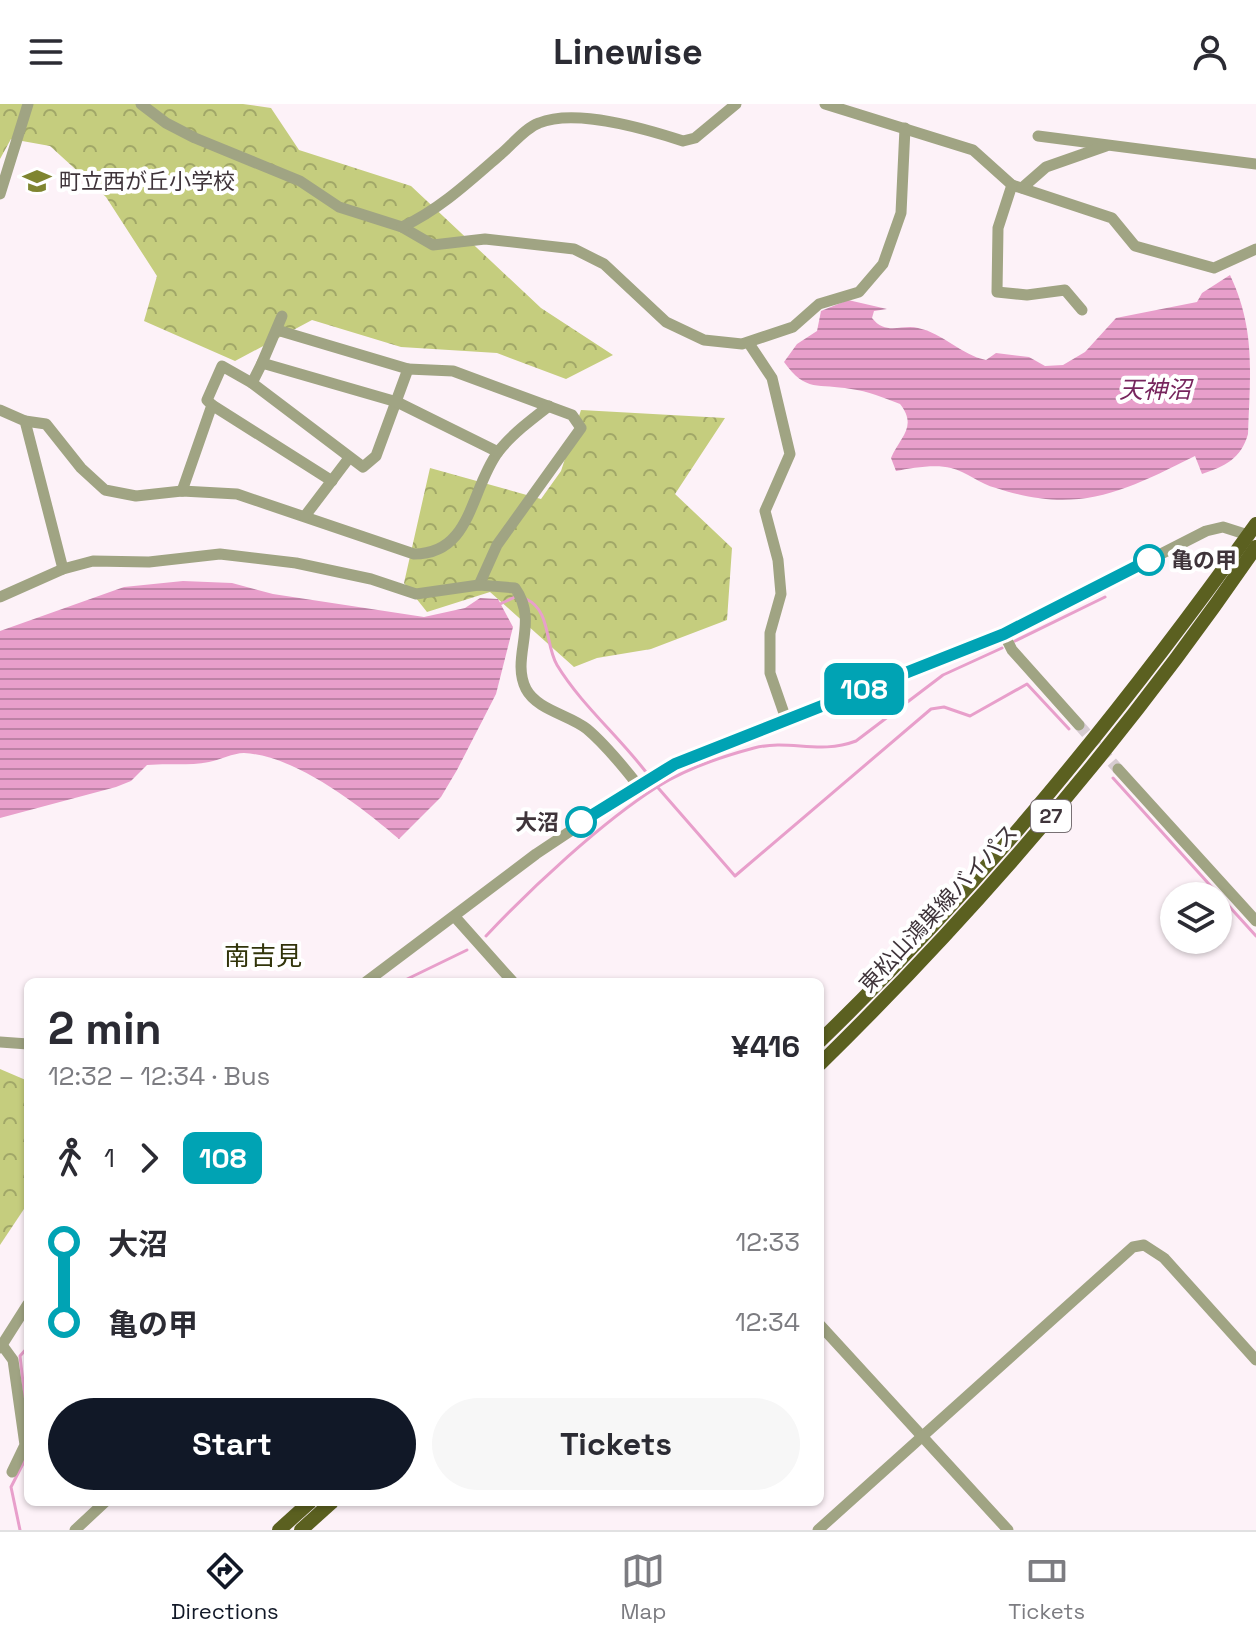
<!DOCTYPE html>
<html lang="en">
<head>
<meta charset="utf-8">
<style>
	:root { --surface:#fff; --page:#f7f7f7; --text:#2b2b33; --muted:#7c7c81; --line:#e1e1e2; --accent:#111827 }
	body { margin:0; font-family:"Space Grotesk","Noto Sans JP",sans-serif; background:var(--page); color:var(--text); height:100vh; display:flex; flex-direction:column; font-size:30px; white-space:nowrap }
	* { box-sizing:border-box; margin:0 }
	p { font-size:26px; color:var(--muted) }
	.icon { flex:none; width:44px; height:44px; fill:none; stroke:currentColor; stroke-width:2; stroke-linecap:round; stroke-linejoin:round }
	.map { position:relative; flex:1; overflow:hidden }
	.side { position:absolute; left:24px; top:874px; width:800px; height:528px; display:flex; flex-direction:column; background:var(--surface); border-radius:12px; box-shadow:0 2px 6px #0004 }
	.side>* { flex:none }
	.badge { padding:0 16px; border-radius:12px; font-size:28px; line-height:52px }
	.buttons { position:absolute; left:1160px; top:778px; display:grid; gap:16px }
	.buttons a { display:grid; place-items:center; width:72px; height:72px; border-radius:50%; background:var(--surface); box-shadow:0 2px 6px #0004; font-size:40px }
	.map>.badge { position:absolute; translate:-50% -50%; box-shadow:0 0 0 4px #fff }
	.legs { display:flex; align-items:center; gap:12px; height:88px; padding:0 24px; font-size:26px }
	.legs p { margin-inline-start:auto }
	.head { display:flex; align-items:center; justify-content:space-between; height:136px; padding:0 24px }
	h1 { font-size:44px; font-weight:700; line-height:60px }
	.action { display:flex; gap:16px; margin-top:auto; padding:16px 24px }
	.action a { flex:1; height:92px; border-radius:48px; background:var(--accent); color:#fff; font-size:32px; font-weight:700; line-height:92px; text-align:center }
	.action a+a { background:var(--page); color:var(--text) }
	ul { padding:0 24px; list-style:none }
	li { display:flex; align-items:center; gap:28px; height:80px; font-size:30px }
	li i { display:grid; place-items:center; width:12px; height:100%; margin:0 10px; background:currentColor }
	li i::after { content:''; width:20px; height:20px; margin:-10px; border:6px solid; border-radius:50%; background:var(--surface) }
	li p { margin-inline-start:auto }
	li:first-child i { background:linear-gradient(#0000 50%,currentColor 0) }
	li:last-child i { background:linear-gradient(currentColor 50%,#0000 0) }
	header { display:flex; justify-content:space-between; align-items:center; height:104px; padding:0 24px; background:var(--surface); font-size:36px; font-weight:700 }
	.dock { display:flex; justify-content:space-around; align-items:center; height:112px; border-top:2px solid var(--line); background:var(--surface); font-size:22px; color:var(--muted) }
	.dock a { display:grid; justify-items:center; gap:4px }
	.dock .on { color:var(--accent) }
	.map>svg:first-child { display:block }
</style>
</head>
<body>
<header><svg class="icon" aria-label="menu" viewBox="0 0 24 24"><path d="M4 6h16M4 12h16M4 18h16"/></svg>Linewise<svg class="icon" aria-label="person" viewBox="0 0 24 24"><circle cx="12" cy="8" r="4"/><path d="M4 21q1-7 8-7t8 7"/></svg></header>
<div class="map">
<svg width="1256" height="1426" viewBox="0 0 1256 1426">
	<defs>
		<pattern id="forest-crowns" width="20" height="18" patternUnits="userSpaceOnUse" patternTransform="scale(2)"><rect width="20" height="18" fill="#c5cd7e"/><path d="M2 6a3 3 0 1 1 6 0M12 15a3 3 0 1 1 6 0" fill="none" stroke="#a1a768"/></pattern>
		<pattern id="water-rules" width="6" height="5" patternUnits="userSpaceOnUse" patternTransform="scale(2)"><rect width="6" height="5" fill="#e89fcb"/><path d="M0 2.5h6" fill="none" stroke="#bd82a6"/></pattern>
	</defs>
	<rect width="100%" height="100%" fill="#fdf2f8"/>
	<!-- forest -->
	<g fill="url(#forest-crowns)">
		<polygon points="0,0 243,0 271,4 299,46 411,82 541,204 613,251 566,275 497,249 401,243 312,216 235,257 144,217 157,172 106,93 50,42 11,35 0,55"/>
		<polygon points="581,306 725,314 675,390 732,444 727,516 651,545 597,554 574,563 490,488 427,508 404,479 430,364 541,395 561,367"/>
		<polygon points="0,965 28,977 28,1099 0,1141"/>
	</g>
	<!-- water -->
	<g fill="url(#water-rules)">
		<path d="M 1230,171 C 1256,226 1250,270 1248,330 C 1241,355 1225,362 1202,370 L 1195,352 C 1123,388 1078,411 996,384 C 980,380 967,368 951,364 C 935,360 912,364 896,367 L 891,354 C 900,333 918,323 900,300 C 885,294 867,287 851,285 C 818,279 806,289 784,258 L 797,240 L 817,227 L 821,207 L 848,196 L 887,205 L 874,207 L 872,214 C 886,232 902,220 918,224 C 943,229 961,251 986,256 L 996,249 L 1029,253 L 1045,262 L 1063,261 L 1085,248 L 1116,214 L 1197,198 L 1202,189 Z"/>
		<path d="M 183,477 L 232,479 L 273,490 L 424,513 L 465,504 L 480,494 L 498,495 L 513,523 L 496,590 L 457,666 L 441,693 L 399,735 C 360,702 297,652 244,649 C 233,649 220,656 209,658 C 189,662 167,659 147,661 L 131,677 L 116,683 L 0,714 L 0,527 L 124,483 Z"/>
	</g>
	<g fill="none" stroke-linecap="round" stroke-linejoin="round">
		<!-- stream -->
		<g stroke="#e89fcb" stroke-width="3">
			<path d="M 526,495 C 551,506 545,541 557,561 C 582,602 620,633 649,672"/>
			<polyline points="500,500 515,493"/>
			<polyline points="1015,537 1105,493"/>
			<polyline points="1113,674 1256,832"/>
			<polyline points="653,678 735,772 931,605 944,603 970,612 1027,580 1069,625"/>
			<path d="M 486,832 C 531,784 602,718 657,683 C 687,664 720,653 754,644 C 790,635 819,651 856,637 L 943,571 L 1002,544"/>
			<polyline points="401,878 467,846"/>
			<polyline points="28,1243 20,1252 28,1322"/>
			<polyline points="20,1426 11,1383 28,1350"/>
		</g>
		<!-- minor-tunnel -->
		<polyline stroke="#d7ccd2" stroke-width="11" stroke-dasharray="11 5.5" stroke-linecap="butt" points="1079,621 1118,665"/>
		<!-- minor -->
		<g stroke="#a0a483" stroke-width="11">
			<polyline points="141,0 166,19 195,34 300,77 339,103 402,123 433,141 485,135 574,145 604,160 666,218 704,236 742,240 793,223 819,200 859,188 883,160 901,109 905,24"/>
			<polyline points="825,0 973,46 1012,81 1112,114 1135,142 1214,164 1256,145"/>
			<polyline points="1038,32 1256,60"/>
			<polyline points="1012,81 998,124 997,188 1027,191 1065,186 1082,206"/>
			<polyline points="1022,84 1046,63 1106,42"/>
			<polyline points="0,90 28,0"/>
			<path d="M 402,123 C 439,106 470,77 501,50 C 512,41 525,24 539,19 C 576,4 646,25 683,37 L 695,34 L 736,0"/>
			<polyline points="277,226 408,265"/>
			<polyline points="750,241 772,274 790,350 765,407 778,456 781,490 770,529 770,569 786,615"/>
			<polyline points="262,259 282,212"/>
			<polyline points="252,279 363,363 376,352 408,265 453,267 572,311 581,324 497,441 479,481"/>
			<polyline points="212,301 332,377"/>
			<polyline points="0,306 25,317 63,465"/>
			<path d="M 25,317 L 46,320 L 81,364 L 105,386 L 136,392 L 182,387 L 237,390 L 414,450 C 472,450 470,386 498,348 C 511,331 532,315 549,302"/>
			<polyline points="182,387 212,301 207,296 222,262 252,279 262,259 397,298 498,348"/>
			<polyline points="305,412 349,354"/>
			<path d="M 0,493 L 63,465 L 93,457 L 149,458 L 220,450 L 296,459 L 371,475 L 416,490 L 479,481 L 515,484 C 540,519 510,553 526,585 C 537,606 570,611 587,625 C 606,641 622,661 637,680"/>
			<polyline points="1004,530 1012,546 1079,621"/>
			<polyline points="1118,665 1256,817"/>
			<polyline points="455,813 513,878"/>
			<polyline points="366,878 536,750 656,670 1004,530 1206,427 1223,423 1248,431"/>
			<polyline points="0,938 28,940"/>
			<polyline points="820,1221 1008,1426"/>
			<polyline points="2,1241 13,1256 25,1341 12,1368"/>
			<polyline points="0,1244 28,1200"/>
			<polyline points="75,1426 105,1398"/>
			<polyline points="818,1426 1133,1143 1144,1141 1164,1154 1256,1256"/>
		</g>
		<!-- major -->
		<g stroke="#5b6020" stroke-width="14">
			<path d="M 820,937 C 983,779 1124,604 1256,420"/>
			<path d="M 820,960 C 982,801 1128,630 1256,443"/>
			<polyline points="279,1426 310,1398"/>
			<polyline points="301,1426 332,1398"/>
		</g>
	</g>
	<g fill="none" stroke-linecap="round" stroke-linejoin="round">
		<defs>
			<polyline id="line-1" points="581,718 675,660 1004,530 1149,456"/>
		</defs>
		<!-- line-1 casing -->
		<use href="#line-1" stroke="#fff" stroke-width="18"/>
		<!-- line-1 -->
		<use href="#line-1" stroke="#00a3b4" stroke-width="12"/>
	</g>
	<!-- icons -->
	<defs>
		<symbol id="school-bare" viewBox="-9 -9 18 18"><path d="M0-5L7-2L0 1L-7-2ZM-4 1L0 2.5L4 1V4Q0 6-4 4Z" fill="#7f8530" stroke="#fff" stroke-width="2.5" paint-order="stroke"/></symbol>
	</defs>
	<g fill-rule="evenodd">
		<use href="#school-bare" x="17" y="57" width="40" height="40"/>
	</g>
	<!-- markers -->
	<g fill="#fff" stroke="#00a3b4" stroke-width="4">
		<circle cx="1149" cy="456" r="14"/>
		<circle cx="581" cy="718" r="14"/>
	</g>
	<g text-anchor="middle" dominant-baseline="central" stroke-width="8" stroke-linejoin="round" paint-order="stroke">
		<!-- shield labels -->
		<rect fill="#fff" stroke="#797175" stroke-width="2" x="1031" y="696" width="40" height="32" rx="6"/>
		<g font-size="20" font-weight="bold" fill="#3f343a">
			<text x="1051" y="712">27</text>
		</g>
		<!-- poi labels -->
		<g font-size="22" fill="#3f343a" stroke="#fff" text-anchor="start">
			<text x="59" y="77">町立西が丘小学校</text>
		</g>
		<!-- stop labels -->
		<g font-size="22" font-weight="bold" fill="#3f343a" stroke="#fff" text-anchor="start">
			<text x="1171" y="456">亀の甲</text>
			<text x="559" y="718" text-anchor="end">大沼</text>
		</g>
		<!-- street labels -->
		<g font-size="22" fill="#3f343a" stroke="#fff">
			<text transform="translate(938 804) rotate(-47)">東松山鴻巣線バイパス</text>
		</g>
		<!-- water labels -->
		<g font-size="24" font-style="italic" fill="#77255d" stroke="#fff">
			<text x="1155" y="285">天神沼</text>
		</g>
		<!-- quarter labels -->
		<g font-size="26" fill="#31340a" stroke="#fff">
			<text x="263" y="852">南吉見</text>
		</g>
	</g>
</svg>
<div class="buttons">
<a><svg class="icon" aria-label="layers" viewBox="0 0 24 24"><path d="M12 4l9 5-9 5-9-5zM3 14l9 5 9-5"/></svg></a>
</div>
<b class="badge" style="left:864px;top:585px;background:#00a3b4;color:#fff">108</b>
<section class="side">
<div class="head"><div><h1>2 min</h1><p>12:32 – 12:34 · Bus</p></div><b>¥416</b></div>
<div class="legs"><svg class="icon" aria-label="walk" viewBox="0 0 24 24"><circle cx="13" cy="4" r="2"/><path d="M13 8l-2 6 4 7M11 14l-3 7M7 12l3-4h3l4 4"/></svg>1<svg class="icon" aria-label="forward" viewBox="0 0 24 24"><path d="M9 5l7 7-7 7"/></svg><b class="badge" style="background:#00a3b4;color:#fff">108</b></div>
<ul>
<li><i style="color:#00a3b4"></i><b>大沼</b><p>12:33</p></li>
<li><i style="color:#00a3b4"></i><b>亀の甲</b><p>12:34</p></li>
</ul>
<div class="action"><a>Start</a><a>Tickets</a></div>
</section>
</div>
<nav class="dock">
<a class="on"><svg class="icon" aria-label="directions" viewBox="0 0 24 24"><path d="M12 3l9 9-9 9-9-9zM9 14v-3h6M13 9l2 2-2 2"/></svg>Directions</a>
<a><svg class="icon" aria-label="map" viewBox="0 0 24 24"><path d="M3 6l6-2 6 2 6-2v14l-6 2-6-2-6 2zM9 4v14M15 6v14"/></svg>Map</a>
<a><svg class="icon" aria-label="tickets" viewBox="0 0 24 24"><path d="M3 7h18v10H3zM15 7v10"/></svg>Tickets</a>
</nav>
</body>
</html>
